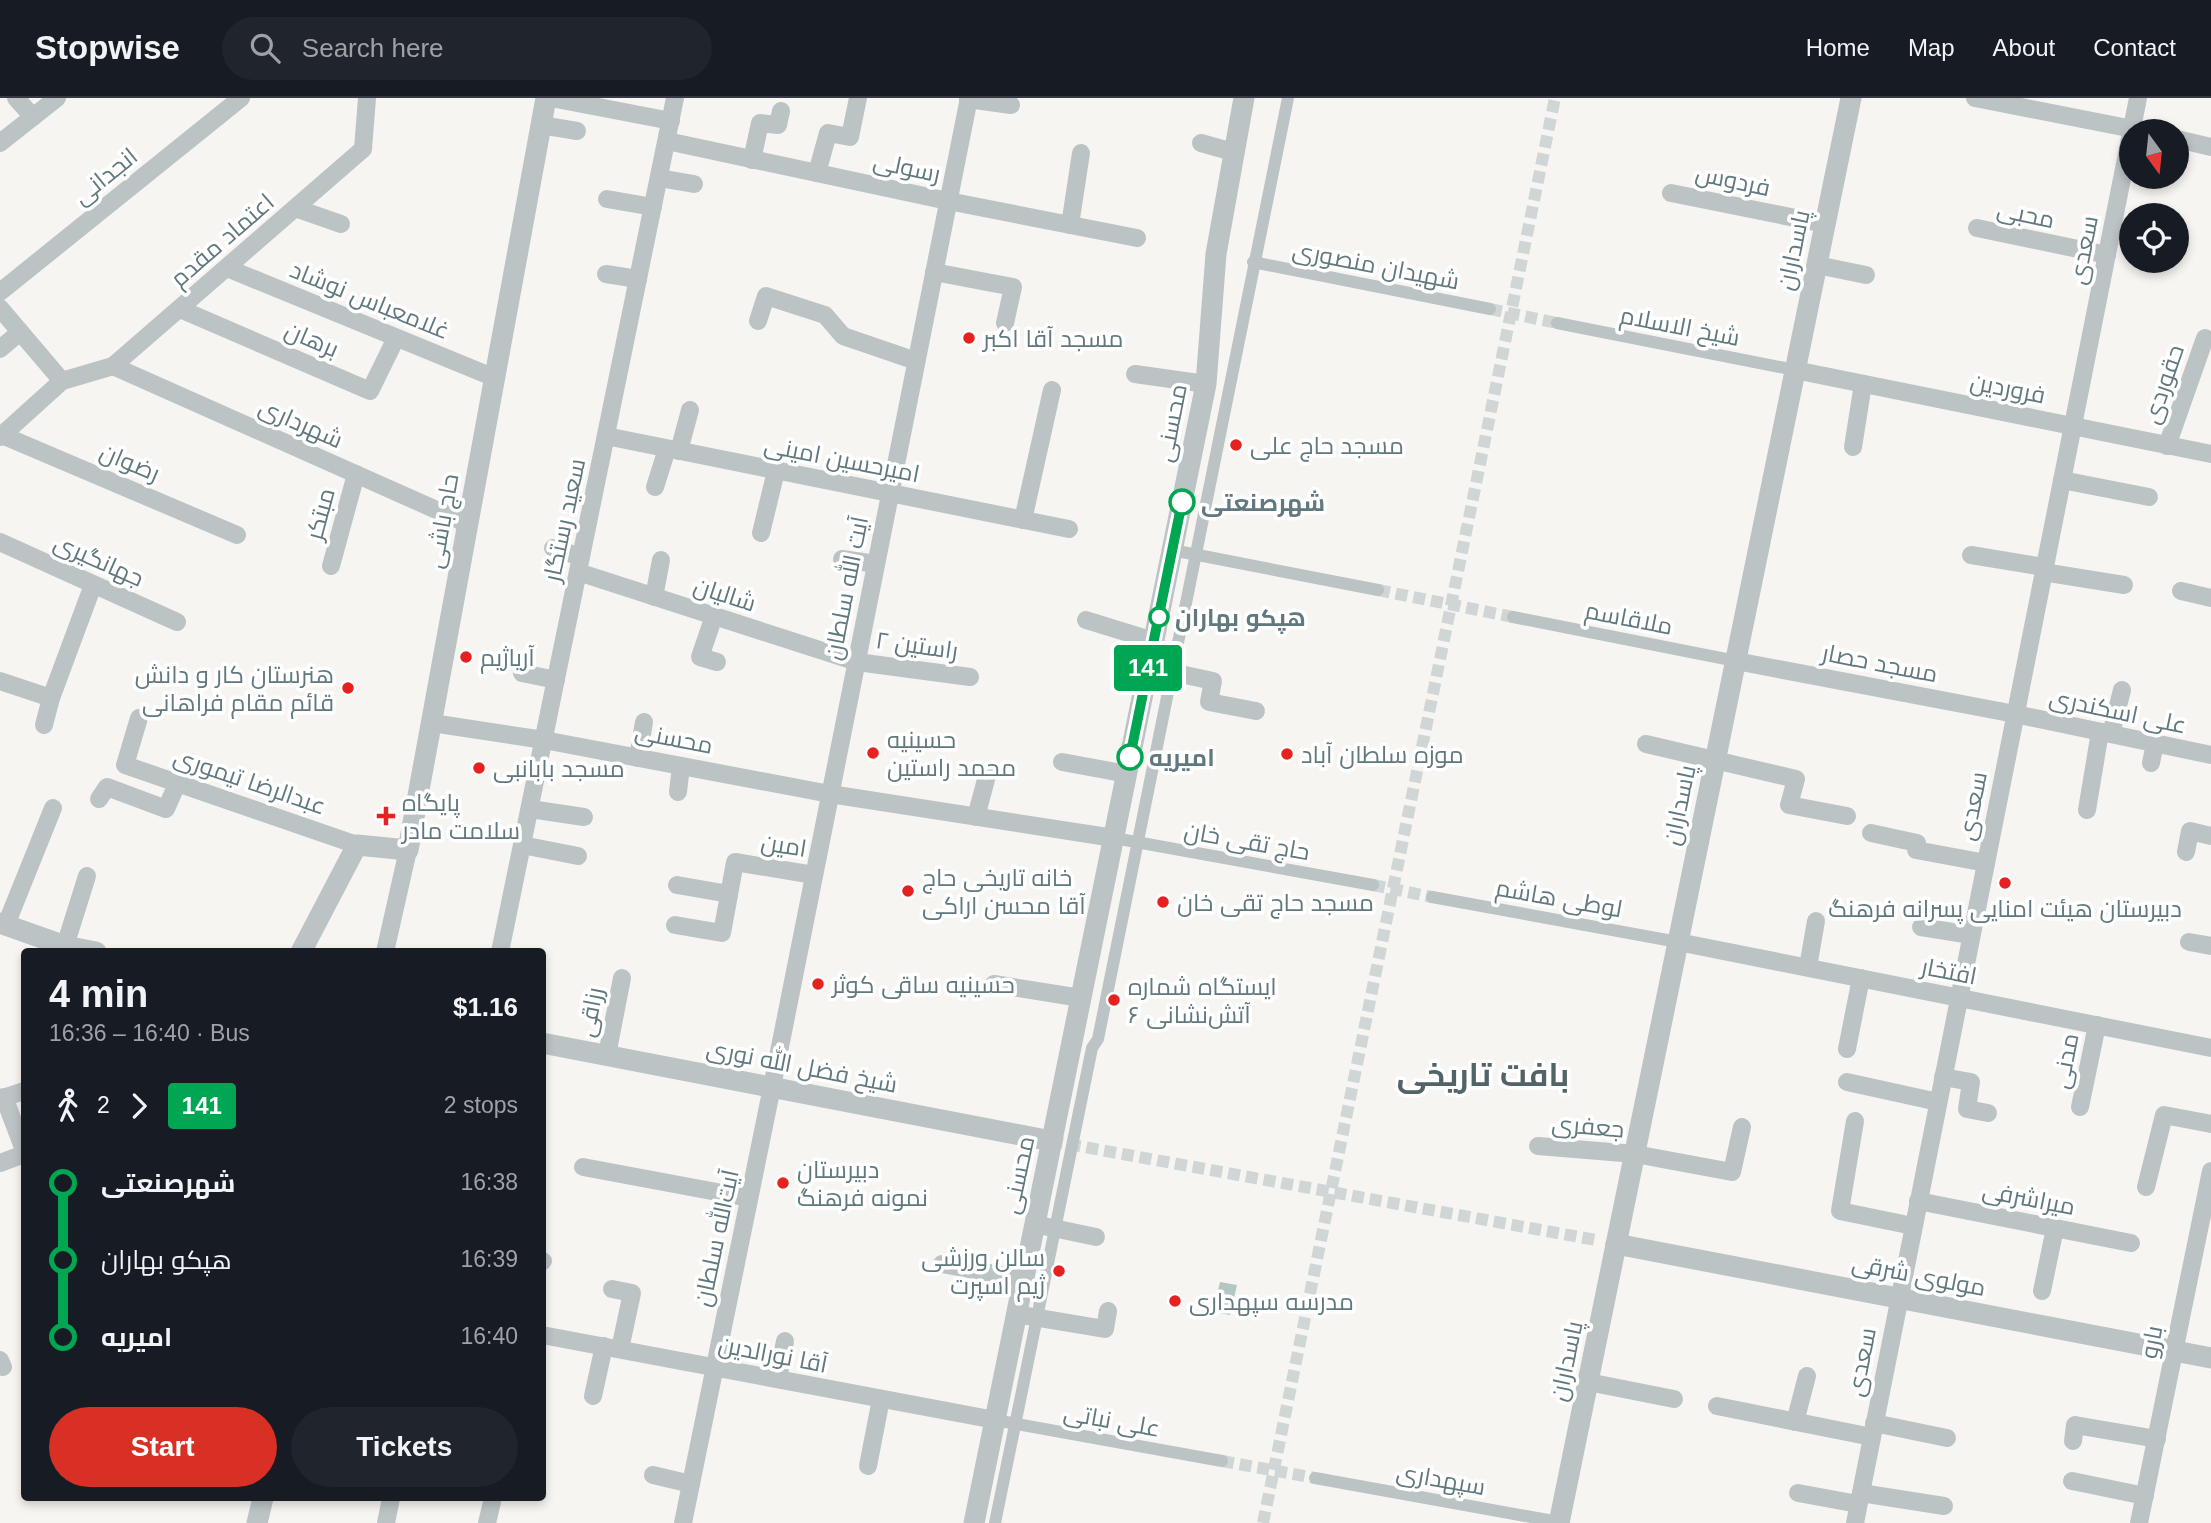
<!DOCTYPE html>
<html lang="en">
<head>
<meta charset="utf-8">
<style>
	:root { --surface:#171b24; --page:#20242c; --text:#f1f3f6; --muted:#9ea1a6; --line:#363941; --accent:#d93025 }
	body { margin:0; font-family:Arial,Cairo,sans-serif; background:var(--page); color:var(--text); height:100vh; display:flex; flex-direction:column; font-size:26px; white-space:nowrap }
	* { box-sizing:border-box; margin:0 }
	p { font-size:23px; color:var(--muted) }
	.icon { flex:none; width:38px; height:38px; fill:none; stroke:currentColor; stroke-width:2; stroke-linecap:round; stroke-linejoin:round }
	.map { position:relative; flex:1; overflow:hidden }
	.drawer { position:absolute; left:21px; top:850px; width:525px; height:553px; display:flex; flex-direction:column; background:var(--surface); border-radius:7px; box-shadow:0 4px 10px #0003 }
	.drawer>* { flex:none }
	.badge { padding:0 14px; border-radius:5px; font-size:24px; line-height:46px }
	.needle { width:46px; rotate:165deg }
	.controls { position:absolute; left:2119px; top:21px; display:grid; gap:14px }
	.controls a { display:grid; place-items:center; width:70px; height:70px; border-radius:50%; background:var(--surface); box-shadow:0 4px 10px #0003; font-size:35px }
	.map>.badge { position:absolute; translate:-50% -50%; box-shadow:0 0 0 4px #fff }
	.legs { display:flex; align-items:center; gap:10px; height:77px; padding:0 28px; font-size:23px }
	.legs p { margin-inline-start:auto }
	.summary { display:flex; align-items:center; justify-content:space-between; height:119px; padding:0 28px }
	h1 { font-size:38px; font-weight:800; line-height:52px }
	.primary-button { display:flex; gap:14px; margin-top:auto; padding:14px 28px }
	.primary-button a { flex:1; height:80px; border-radius:42px; background:var(--accent); color:#fff; font-size:28px; font-weight:800; line-height:80px; text-align:center }
	.primary-button a+a { background:var(--page); color:var(--text) }
	ul { padding:0 28px; list-style:none }
	li { display:flex; align-items:center; gap:24px; height:77px; font-size:26px }
	li i { display:grid; place-items:center; width:10px; height:100%; margin:0 9px; background:currentColor }
	li i::after { content:''; width:18px; height:18px; margin:-9px; border:5px solid; border-radius:50%; background:var(--surface) }
	li p { margin-inline-start:auto }
	li:first-child i { background:linear-gradient(#0000 50%,currentColor 0) }
	li:last-child i { background:linear-gradient(currentColor 50%,#0000 0) }
	header { display:flex; align-items:center; gap:42px; box-sizing:border-box; height:98px; padding:0 35px; background:var(--surface); border-bottom:2px solid var(--line) }
	header strong { font-size:33px }
	nav { display:flex; gap:38px; margin-inline-start:auto; font-size:24px }
	.search { width:490px; height:63px; background:var(--page); display:flex; align-items:center; gap:18px; box-sizing:border-box; padding:0 24px; border-radius:38px; color:var(--muted); font-size:26px }
	.map>svg:first-child { display:block }
</style>
</head>
<body>
<header>
<strong>Stopwise</strong>
<div class="search"><svg class="icon" aria-label="search" viewBox="0 0 24 24"><circle cx="10" cy="10" r="6"/><path d="M15 15l6 6"/></svg>Search here</div>
<nav><a>Home</a><a>Map</a><a>About</a><a>Contact</a></nav>
</header>
<div class="map">
<svg width="2211" height="1425" viewBox="0 0 2211 1425">
	<rect width="100%" height="100%" fill="#f6f5f2"/>
	<!-- water -->
	<polygon fill="#b3c5c5" points="1220,1184 1237,1187 1230,1217 1213,1214"/>
	<g fill="none" stroke-linecap="round" stroke-linejoin="round">
		<!-- pedestrian-tunnel -->
		<g stroke="#d0d6d5" stroke-width="12" stroke-dasharray="12 6" stroke-linecap="butt">
			<polyline points="1490,211 1557,225"/>
			<polyline points="1378,492 1513,519"/>
			<polyline points="1373,787 1432,799"/>
			<polyline points="1051,1043 1596,1142"/>
			<polyline points="1222,1363 1315,1380"/>
			<polyline points="1263,1425 1555,0"/>
		</g>
		<!-- pedestrian -->
		<g stroke="#bcc3c5" stroke-width="12">
			<polyline points="1253,164 1490,211"/>
			<polyline points="1557,225 1795,272"/>
			<polyline points="1172,452 1378,492"/>
			<polyline points="1513,519 1736,563"/>
			<polyline points="1114,740 1373,787"/>
			<polyline points="1432,799 1678,844"/>
			<polyline points="995,1322 1222,1363"/>
			<polyline points="1315,1380 1559,1424"/>
			<polyline points="995,1425 1092,950 1098,941 1288,0"/>
		</g>
		<!-- minor -->
		<g stroke="#bcc3c5" stroke-width="18">
			<polyline points="16,0 33,19"/>
			<polyline points="551,0 671,23"/>
			<polyline points="1975,0 2143,33"/>
			<polyline points="968,1 1011,7"/>
			<polyline points="541,27 577,33"/>
			<polyline points="2177,41 2211,49"/>
			<polyline points="667,43 948,103 1137,140"/>
			<polyline points="0,45 57,0"/>
			<polyline points="1201,45 1233,54"/>
			<polyline points="752,62 760,25 778,27 781,13"/>
			<polyline points="817,75 828,35 850,39 858,0"/>
			<polyline points="659,80 694,86"/>
			<polyline points="1671,95 1825,126"/>
			<polyline points="607,101 653,109"/>
			<polyline points="295,110 341,126"/>
			<polyline points="1070,127 1081,55"/>
			<polyline points="1977,130 2107,157"/>
			<polyline points="1817,167 1866,177"/>
			<polyline points="227,170 495,280"/>
			<polyline points="934,174 1013,189 1005,225"/>
			<polyline points="606,176 638,181"/>
			<polyline points="0,194 241,0"/>
			<polyline points="0,210 62,283"/>
			<polyline points="180,211 370,293 396,240"/>
			<polyline points="758,223 766,198 825,217 843,238 916,263"/>
			<polyline points="0,251 20,234"/>
			<polyline points="113,268 468,426"/>
			<polyline points="1795,272 2211,356"/>
			<polyline points="1135,276 1206,286"/>
			<polyline points="2,337 237,437"/>
			<polyline points="606,338 1069,431"/>
			<polyline points="0,339 62,283 113,268 363,51 367,0"/>
			<polyline points="2167,348 2205,240"/>
			<polyline points="1853,349 1863,286"/>
			<polyline points="679,353 690,312"/>
			<polyline points="2062,382 2149,399"/>
			<polyline points="655,389 667,351"/>
			<polyline points="1023,422 1052,292"/>
			<polyline points="761,435 776,373"/>
			<polyline points="0,444 177,524"/>
			<polyline points="553,450 581,459"/>
			<polyline points="1971,457 2044,469"/>
			<polyline points="842,461 876,466"/>
			<polyline points="331,468 356,376"/>
			<polyline points="578,474 857,564 970,579"/>
			<polyline points="2043,474 2124,487"/>
			<polyline points="2181,493 2211,500"/>
			<polyline points="654,499 661,462"/>
			<polyline points="714,518 700,559 717,564"/>
			<polyline points="1086,522 1154,543"/>
			<polyline points="1736,563 2015,616 2211,657"/>
			<polyline points="1148,569 1213,583 1209,604 1256,613"/>
			<polyline points="522,575 556,582"/>
			<polyline points="0,583 51,600"/>
			<polyline points="139,620 125,667 357,747"/>
			<polyline points="432,625 544,642 830,696 1114,740"/>
			<polyline points="44,627 51,600 93,487"/>
			<polyline points="2111,636 2122,592"/>
			<polyline points="1646,646 1796,681 1789,707 1847,718"/>
			<polyline points="638,660 644,624"/>
			<polyline points="1062,664 1127,676"/>
			<polyline points="2151,665 2155,645"/>
			<polyline points="678,694 681,668"/>
			<polyline points="99,701 107,689 166,711 177,686"/>
			<polyline points="530,711 584,719"/>
			<polyline points="2087,712 2100,634"/>
			<polyline points="976,719 988,674"/>
			<polyline points="1871,735 1917,745 1916,752 1986,765"/>
			<polyline points="522,747 578,758"/>
			<polyline points="2186,754 2190,733 2211,738"/>
			<polyline points="677,787 729,796"/>
			<polyline points="6,827 53,710"/>
			<polyline points="675,827 722,835 735,764 814,777"/>
			<polyline points="1921,829 1971,837"/>
			<polyline points="1678,844 2211,950"/>
			<polyline points="2189,844 2211,848"/>
			<polyline points="65,848 87,778"/>
			<polyline points="385,854 408,752"/>
			<polyline points="500,854 675,0"/>
			<polyline points="1808,869 1816,823"/>
			<polyline points="994,886 1081,900"/>
			<polyline points="1847,951 1861,880"/>
			<polyline points="607,957 622,880"/>
			<polyline points="1943,979 1971,984 1967,1011 1988,1015"/>
			<polyline points="1847,984 1938,1004"/>
			<polyline points="4,999 24,1052"/>
			<polyline points="0,1001 24,993"/>
			<polyline points="2080,1009 2097,927"/>
			<polyline points="1855,1023 1840,1113 1913,1128"/>
			<polyline points="1538,1048 1635,1056 1732,1074 1742,1029"/>
			<polyline points="0,1065 24,1056"/>
			<polyline points="583,1069 749,1100"/>
			<polyline points="2146,1089 2164,1017 2211,1026"/>
			<polyline points="1918,1103 2131,1145"/>
			<polyline points="1034,1126 1096,1139"/>
			<polyline points="542,1164 543,1163"/>
			<polyline points="942,1166 1023,1181"/>
			<polyline points="612,1191 632,1195 620,1251"/>
			<polyline points="2042,1193 2055,1130"/>
			<polyline points="1016,1216 1105,1231 1108,1213"/>
			<polyline points="542,1237 995,1322"/>
			<polyline points="0,1262 3,1269"/>
			<polyline points="778,1281 785,1243"/>
			<polyline points="1588,1284 1674,1301"/>
			<polyline points="593,1298 604,1248"/>
			<polyline points="1717,1308 1872,1339"/>
			<polyline points="1795,1324 1807,1278"/>
			<polyline points="1874,1325 1947,1340"/>
			<polyline points="2073,1343 2075,1327 2157,1341"/>
			<polyline points="868,1368 881,1301"/>
			<polyline points="653,1377 691,1386"/>
			<polyline points="2072,1383 2145,1398"/>
			<polyline points="1798,1395 1858,1406"/>
			<polyline points="1861,1395 1944,1408"/>
			<polyline points="386,1425 391,1400"/>
			<polyline points="487,1425 492,1404"/>
			<polyline points="683,1425 772,989 969,0"/>
			<polyline points="1855,1425 2138,0"/>
			<polyline points="2139,1425 2211,1073"/>
		</g>
		<!-- tertiary -->
		<g stroke="#bcc3c5" stroke-width="21">
			<polyline points="0,825 65,848 96,854"/>
			<polyline points="301,854 357,747 408,752 546,0"/>
			<polyline points="542,945 1051,1043"/>
			<polyline points="1616,1146 2211,1260"/>
			<polyline points="257,1425 263,1400"/>
			<polyline points="974,1425 1206,286 1216,156 1244,0"/>
			<polyline points="1559,1425 1851,0"/>
		</g>
	</g>
	<g fill="none" stroke-linecap="round" stroke-linejoin="round">
		<defs>
			<polyline id="line-1" points="1130,659 1182,404"/>
		</defs>
		<!-- line-1 casing -->
		<use href="#line-1" stroke="#fff" stroke-width="16"/>
		<!-- line-1 -->
		<use href="#line-1" stroke="#00a651" stroke-width="10"/>
	</g>
	<!-- markers -->
	<g fill="#e72120" stroke="#fff" stroke-width="2.5">
		<circle cx="969" cy="240" r="7"/>
		<circle cx="1236" cy="347" r="7"/>
		<circle cx="466" cy="559" r="7"/>
		<circle cx="348" cy="590" r="7"/>
		<circle cx="873" cy="655" r="7"/>
		<circle cx="1287" cy="656" r="7"/>
		<circle cx="479" cy="670" r="7"/>
		<path d="M382.5 707.5h7v7h7v7h-7v7h-7v-7h-7v-7h7z"/>
		<circle cx="2005" cy="785" r="7"/>
		<circle cx="908" cy="793" r="7"/>
		<circle cx="1163" cy="804" r="7"/>
		<circle cx="818" cy="886" r="7"/>
		<circle cx="1114" cy="902" r="7"/>
		<circle cx="783" cy="1085" r="7"/>
		<circle cx="1059" cy="1173" r="7"/>
		<circle cx="1175" cy="1203" r="7"/>
	</g>
	<g fill="#fff" stroke="#00a651" stroke-width="3.5">
		<circle cx="1182" cy="404" r="12"/>
		<circle cx="1159" cy="519" r="9"/>
		<circle cx="1130" cy="659" r="12"/>
	</g>
	<g text-anchor="middle" dominant-baseline="central" stroke-width="7" stroke-linejoin="round" paint-order="stroke">
		<!-- street labels -->
		<g font-size="24" fill="#60787e" stroke="#fff">
			<text transform="translate(907 69) rotate(12)">رسولی</text>
			<text transform="translate(105 78) rotate(-39)">انجدانی</text>
			<text transform="translate(1733 82) rotate(12)">فردوس</text>
			<text transform="translate(2026 116) rotate(12)">محبی</text>
			<text transform="translate(222 142) rotate(-41)">اعتماد مقدم</text>
			<text transform="translate(1793 152) rotate(-78)">پاسداران</text>
			<text transform="translate(2083 152) rotate(-79)">سعدی</text>
			<text transform="translate(1376 167) rotate(11)">شهیدان منصوری</text>
			<text transform="translate(370 202) rotate(22)">غلامعباس نوشاد</text>
			<text transform="translate(1680 228) rotate(11)">شیخ الاسلام</text>
			<text transform="translate(312 241) rotate(23)">برهان</text>
			<text transform="translate(2163 286) rotate(-71)">حقوردی</text>
			<text transform="translate(2008 290) rotate(11)">فروردین</text>
			<text transform="translate(301 325) rotate(24)">شهرداری</text>
			<text transform="translate(1171 325) rotate(-79)">محسنی</text>
			<text transform="translate(842 361) rotate(11)">امیرحسین امینی</text>
			<text transform="translate(130 364) rotate(23)">رضوان</text>
			<text transform="translate(320 416) rotate(-75)">مبتکر</text>
			<text transform="translate(564 422) rotate(-78)">سعید رستگار</text>
			<text transform="translate(442 423) rotate(-80)">حاج باشی</text>
			<text transform="translate(99 462) rotate(24)">جهانگیری</text>
			<text transform="translate(846 490) rotate(-79)">آیت الله سلطان</text>
			<text transform="translate(725 496) rotate(18)">شالیان</text>
			<text transform="translate(1629 520) rotate(11)">ملاقاسم</text>
			<text transform="translate(917 547) rotate(8)">راستین ۲</text>
			<text transform="translate(1880 565) rotate(11)">مسجد حصار</text>
			<text transform="translate(2118 613) rotate(12)">علی اسکندری</text>
			<text transform="translate(674 640) rotate(11)">محسنی</text>
			<text transform="translate(250 683) rotate(19)">عبدالرضا تیموری</text>
			<text transform="translate(1679 707) rotate(-78)">پاسداران</text>
			<text transform="translate(1972 708) rotate(-79)">سعدی</text>
			<text transform="translate(1247 743) rotate(10)">حاج تقی خان</text>
			<text transform="translate(784 747) rotate(9)">امین</text>
			<text transform="translate(1559 800) rotate(10)">لوطی هاشم</text>
			<text transform="translate(1949 873) rotate(11)">افتخار</text>
			<text transform="translate(590 914) rotate(-79)">رزاقی</text>
			<text transform="translate(2065 963) rotate(-79)">مدنی</text>
			<text transform="translate(802 968) rotate(11)">شیخ فضل الله نوری</text>
			<text transform="translate(1588 1028) rotate(5)">جعفری</text>
			<text transform="translate(1018 1077) rotate(-78)">محسنی</text>
			<text transform="translate(2029 1100) rotate(11)">میراشرفی</text>
			<text transform="translate(716 1140) rotate(-78)">آیت‌الله سلطان</text>
			<text transform="translate(1919 1177) rotate(11)">مولوی شرقی</text>
			<text transform="translate(2151 1244) rotate(-79)">بارو</text>
			<text transform="translate(773 1256) rotate(11)">آقا نورالدین</text>
			<text transform="translate(1566 1263) rotate(-78)">پاسداران</text>
			<text transform="translate(1861 1264) rotate(-79)">سعدی</text>
			<text transform="translate(1112 1322) rotate(10)">علی نباتی</text>
			<text transform="translate(1441 1381) rotate(10)">سپهداری</text>
		</g>
		<!-- poi labels -->
		<g font-size="24" fill="#60787e" stroke="#fff" text-anchor="start">
			<text x="983" y="240">مسجد آقا اکبر</text>
			<text x="1250" y="347">مسجد حاج علی</text>
			<text x="480" y="559">آریاژیم</text>
			<text x="334" y="576" text-anchor="end">هنرستان کار و دانش<tspan x="334" dy="28">قائم مقام فراهانی</tspan></text>
			<text x="887" y="641">حسینیه<tspan x="887" dy="28">محمد راستین</tspan></text>
			<text x="1301" y="656">موزه سلطان آباد</text>
			<text x="493" y="670">مسجد بابانبی</text>
			<text x="402" y="704">پایگاه<tspan x="402" dy="28">سلامت مادر</tspan></text>
			<text x="922" y="779">خانه تاریخی حاج<tspan x="922" dy="28">آقا محسن اراکی</tspan></text>
			<text x="1177" y="804">مسجد حاج تقی خان</text>
			<text x="2005" y="810" text-anchor="middle">دبیرستان هیئت امنایی پسرانه فرهنگ</text>
			<text x="832" y="886">حسینیه ساقی کوثر</text>
			<text x="1128" y="888">ایستگاه شماره<tspan x="1128" dy="28">۶ آتش‌نشانی</tspan></text>
			<text x="797" y="1071">دبیرستان<tspan x="797" dy="28">نمونه فرهنگ</tspan></text>
			<text x="1045" y="1159" text-anchor="end">سالن ورزشی<tspan x="1045" dy="28">ژیم اسپرت</tspan></text>
			<text x="1189" y="1203">مدرسه سپهداری</text>
		</g>
		<!-- stop labels -->
		<g font-size="24" font-weight="bold" fill="#60787e" stroke="#fff" text-anchor="start">
			<text x="1201" y="404">شهرصنعتی</text>
			<text x="1175" y="519">هپکو بهاران</text>
			<text x="1149" y="659">امیریه</text>
		</g>
		<!-- district labels -->
		<g font-size="32" font-weight="bold" fill="#526468" stroke="#fff">
			<text x="1483" y="977">بافت تاریخی</text>
		</g>
	</g>
</svg>
<div class="controls">
<a><svg class="needle" viewBox="-14 -14 28 28"><path d="M0-13l5 13h-10z" fill="#e53935"/><path d="M0 13l5-13h-10z" fill="#9ea1a6"/></svg></a>
<a><svg class="icon" aria-label="locate" viewBox="0 0 24 24"><circle cx="12" cy="12" r="6"/><path d="M12 2v4M12 18v4M2 12h4M18 12h4"/></svg></a>
</div>
<b class="badge" style="left:1148px;top:570px;background:#00a651;color:#fff">141</b>
<section class="drawer">
<div class="summary"><div><h1>4 min</h1><p>16:36 – 16:40 · Bus</p></div><b>$1.16</b></div>
<div class="legs"><svg class="icon" aria-label="walk" viewBox="0 0 24 24"><circle cx="13" cy="4" r="2"/><path d="M13 8l-2 6 4 7M11 14l-3 7M7 12l3-4h3l4 4"/></svg>2<svg class="icon" aria-label="forward" viewBox="0 0 24 24"><path d="M9 5l7 7-7 7"/></svg><b class="badge" style="background:#00a651;color:#fff">141</b><p>2 stops</p></div>
<ul>
<li><i style="color:#00a651"></i><b>شهرصنعتی</b><p>16:38</p></li>
<li><i style="color:#00a651"></i><span>هپکو بهاران</span><p>16:39</p></li>
<li><i style="color:#00a651"></i><b>امیریه</b><p>16:40</p></li>
</ul>
<div class="primary-button"><a>Start</a><a>Tickets</a></div>
</section>
</div>
</body>
</html>
